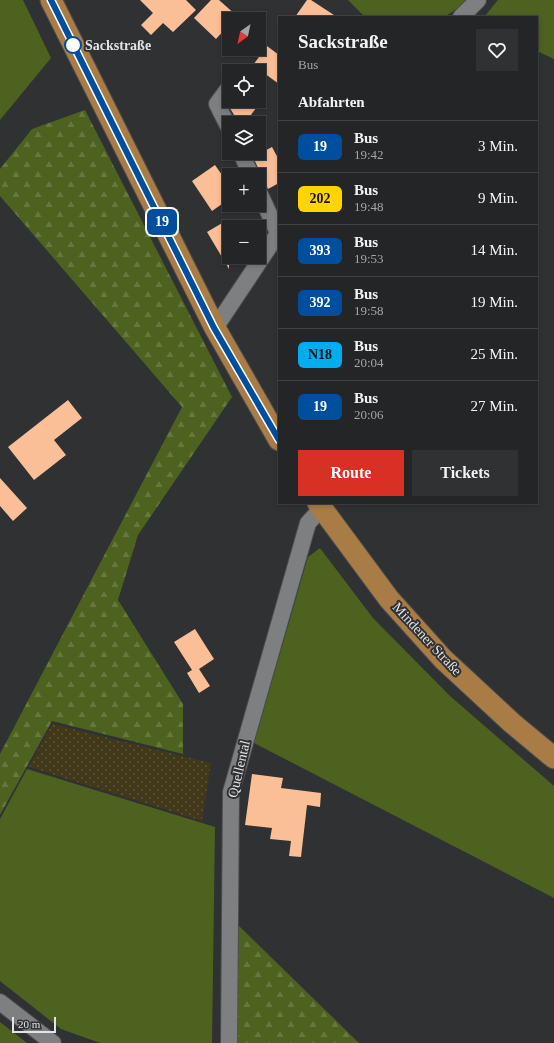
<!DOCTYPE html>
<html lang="de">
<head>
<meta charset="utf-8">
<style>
	:root { --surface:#232526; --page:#2f3132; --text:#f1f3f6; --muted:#a3a5a7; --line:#404243; --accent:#d93025 }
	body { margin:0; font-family:"Times New Roman",serif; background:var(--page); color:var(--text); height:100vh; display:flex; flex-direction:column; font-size:15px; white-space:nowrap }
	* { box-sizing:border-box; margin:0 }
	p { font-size:13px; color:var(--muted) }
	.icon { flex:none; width:22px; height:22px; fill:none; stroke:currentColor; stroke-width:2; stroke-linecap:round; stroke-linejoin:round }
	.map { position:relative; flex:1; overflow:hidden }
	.sheet { position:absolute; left:278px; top:16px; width:260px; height:488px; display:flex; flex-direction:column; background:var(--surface); border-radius:0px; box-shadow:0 2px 6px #0003,0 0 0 1px var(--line) }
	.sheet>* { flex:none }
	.badge { padding:0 8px; border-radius:6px; font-size:14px; line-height:26px }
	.needle { width:26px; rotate:213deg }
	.buttons { position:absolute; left:222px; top:12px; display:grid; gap:8px }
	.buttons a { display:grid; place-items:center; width:44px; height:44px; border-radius:0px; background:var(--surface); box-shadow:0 2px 6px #0003,0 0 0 1px var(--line); font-size:20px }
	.scale { position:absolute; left:12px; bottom:10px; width:44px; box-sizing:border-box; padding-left:4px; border:2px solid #e2e3e4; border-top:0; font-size:11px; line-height:14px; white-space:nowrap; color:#e2e3e4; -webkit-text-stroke:3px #2f3133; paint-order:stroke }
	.map>.badge { position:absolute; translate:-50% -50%; box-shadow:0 0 0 2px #fff }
	h2 { padding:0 20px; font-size:15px; line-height:36px }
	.round { display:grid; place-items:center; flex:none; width:42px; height:42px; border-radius:0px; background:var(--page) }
	.summary { display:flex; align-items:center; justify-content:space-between; height:68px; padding:0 20px }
	h1 { font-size:19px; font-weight:700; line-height:30px }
	.cta { display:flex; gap:8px; margin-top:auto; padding:8px 20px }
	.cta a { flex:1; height:46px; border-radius:0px; background:var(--accent); color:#fff; font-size:16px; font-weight:700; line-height:46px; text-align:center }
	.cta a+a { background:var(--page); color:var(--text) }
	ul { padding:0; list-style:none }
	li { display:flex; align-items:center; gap:12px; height:52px; padding:0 20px; border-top:1px solid var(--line) }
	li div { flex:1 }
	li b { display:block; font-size:15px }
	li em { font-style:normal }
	li .badge { min-width:44px; font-weight:700; text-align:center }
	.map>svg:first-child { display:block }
</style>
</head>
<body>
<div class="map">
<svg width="554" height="1043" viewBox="0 0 554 1043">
	<defs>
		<pattern id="forest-firs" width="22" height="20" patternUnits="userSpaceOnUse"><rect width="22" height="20" fill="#4d621f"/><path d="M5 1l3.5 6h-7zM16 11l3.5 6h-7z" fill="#66783f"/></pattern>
		<pattern id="sand-dots" width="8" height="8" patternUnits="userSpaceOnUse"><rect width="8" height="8" fill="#403818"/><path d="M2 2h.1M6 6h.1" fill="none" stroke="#5b5539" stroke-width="1.8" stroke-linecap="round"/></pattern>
	</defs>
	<rect width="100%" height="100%" fill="#2f3133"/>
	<!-- grass -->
	<g fill="#4d621f">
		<polygon points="0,0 23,0 51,58 0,120"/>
		<polygon points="348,0 467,0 460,7 444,17 365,17"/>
		<polygon points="498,0 554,0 554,59 537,51 537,17 484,17"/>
		<polygon points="320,548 373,618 450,696 554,786 554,898 254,743 308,557"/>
		<polygon points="27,769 215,827 212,1043 100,1043 61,1029 0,981 0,819"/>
		<polygon points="0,1022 27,1043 0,1043"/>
	</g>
	<!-- forest -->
	<g fill="url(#forest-firs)">
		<polygon points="85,110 232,397 138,535 118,600 183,704 183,754 52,721 0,815 0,754 182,407 0,196 0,169 32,129"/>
		<polygon points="237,924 359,1043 236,1043"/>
	</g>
	<!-- sand -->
	<polygon fill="url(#sand-dots)" points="52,724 211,763 202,821 29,767"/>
	<!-- building -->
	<g fill="#fbbf97">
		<polygon points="140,0 186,0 196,10 173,32 163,23 151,35 141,25 153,13"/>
		<polygon points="211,0 219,0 237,16 234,19 229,19 229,25 216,39 194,18"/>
		<polygon points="307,0 311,0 337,17 295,17"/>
		<polygon points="267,46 279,55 279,84 253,65"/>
		<polygon points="231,101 261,101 245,123 239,123 228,105"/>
		<polygon points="272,147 279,160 279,183 268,189 253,157"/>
		<polygon points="215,165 229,185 229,199 212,211 192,181"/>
		<polygon points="229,219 229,269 207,232"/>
		<polygon points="68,400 82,418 54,440 66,455 34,480 8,447"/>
		<polygon points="0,478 27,508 13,521 0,506"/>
		<polygon points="195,629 214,659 199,669 210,686 199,693 187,673 192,670 174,642"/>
		<polygon points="252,774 283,778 281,788 321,793 320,807 307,805 301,857 289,856 291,841 270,839 272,828 245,825"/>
	</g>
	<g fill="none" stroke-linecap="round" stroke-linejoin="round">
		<defs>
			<g id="minor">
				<polyline points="461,17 478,0"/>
				<polyline points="228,89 217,104 229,128"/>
				<polyline points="241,153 251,175"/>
				<polyline points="259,192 278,233"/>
				<polyline points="215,328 279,232"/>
				<polyline points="0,1002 53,1043"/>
				<polyline points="229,1043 231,792 308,523 321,509"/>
			</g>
			<g id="major">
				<polyline points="51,0 215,328 279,440"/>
				<polyline points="318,503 389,599 443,659 512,723 554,758"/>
			</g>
		</defs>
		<!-- minor casing -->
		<use href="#minor" stroke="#4c4e4f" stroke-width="18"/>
		<!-- major casing -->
		<use href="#major" stroke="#4c4e4f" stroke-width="23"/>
		<!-- minor -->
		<use href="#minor" stroke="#7d7f81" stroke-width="16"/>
		<!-- major -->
		<use href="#major" stroke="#aa7c45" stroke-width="21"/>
	</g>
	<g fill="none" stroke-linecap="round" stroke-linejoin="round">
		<defs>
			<polyline id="line" points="51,0 214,328 279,440"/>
		</defs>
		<!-- line casing -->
		<use href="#line" stroke="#fff" stroke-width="9"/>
		<!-- line -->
		<use href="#line" stroke="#004e9e" stroke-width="6"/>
	</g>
	<!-- markers -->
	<circle fill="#fff" stroke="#004e9e" stroke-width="2" cx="73" cy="45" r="8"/>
	<g text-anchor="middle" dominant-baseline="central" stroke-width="4" stroke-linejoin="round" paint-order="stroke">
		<!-- stop labels -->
		<g font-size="14" font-weight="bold" fill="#e2e3e4" stroke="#2f3133" text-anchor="start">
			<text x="85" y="45">Sackstraße</text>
		</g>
		<!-- street labels -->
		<g font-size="14" fill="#e2e3e4" stroke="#2f3133">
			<text transform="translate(427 639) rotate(47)">Mindener Straße</text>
			<text transform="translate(239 769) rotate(-77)">Quellental</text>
		</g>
	</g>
</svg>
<div class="buttons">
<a><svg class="needle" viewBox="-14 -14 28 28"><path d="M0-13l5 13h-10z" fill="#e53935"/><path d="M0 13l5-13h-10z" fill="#a3a5a7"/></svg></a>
<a><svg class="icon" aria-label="locate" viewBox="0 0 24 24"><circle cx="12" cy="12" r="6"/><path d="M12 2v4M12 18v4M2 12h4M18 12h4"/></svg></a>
<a><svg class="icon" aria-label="layers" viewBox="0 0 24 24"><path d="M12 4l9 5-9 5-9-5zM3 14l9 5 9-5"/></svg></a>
<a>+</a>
<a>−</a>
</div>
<div class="scale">20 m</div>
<b class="badge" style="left:162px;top:222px;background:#004e9e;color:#fff">19</b>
<section class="sheet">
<div class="summary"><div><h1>Sackstraße</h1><p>Bus</p></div><a class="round"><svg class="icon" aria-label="heart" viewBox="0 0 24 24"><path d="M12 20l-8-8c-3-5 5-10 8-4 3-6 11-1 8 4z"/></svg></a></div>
<h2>Abfahrten</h2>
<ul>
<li><span class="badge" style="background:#004e9e;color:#fff">19</span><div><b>Bus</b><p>19:42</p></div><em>3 Min.</em></li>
<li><span class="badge" style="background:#ffd400;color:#111">202</span><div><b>Bus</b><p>19:48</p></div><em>9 Min.</em></li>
<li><span class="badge" style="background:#004f9f;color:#fff">393</span><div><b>Bus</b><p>19:53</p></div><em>14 Min.</em></li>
<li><span class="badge" style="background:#004f9f;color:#fff">392</span><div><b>Bus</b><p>19:58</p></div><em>19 Min.</em></li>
<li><span class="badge" style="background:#00adef;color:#111">N18</span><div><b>Bus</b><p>20:04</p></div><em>25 Min.</em></li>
<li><span class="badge" style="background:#004e9e;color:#fff">19</span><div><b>Bus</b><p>20:06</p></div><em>27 Min.</em></li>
</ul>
<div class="cta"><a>Route</a><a>Tickets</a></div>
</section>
</div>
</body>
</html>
